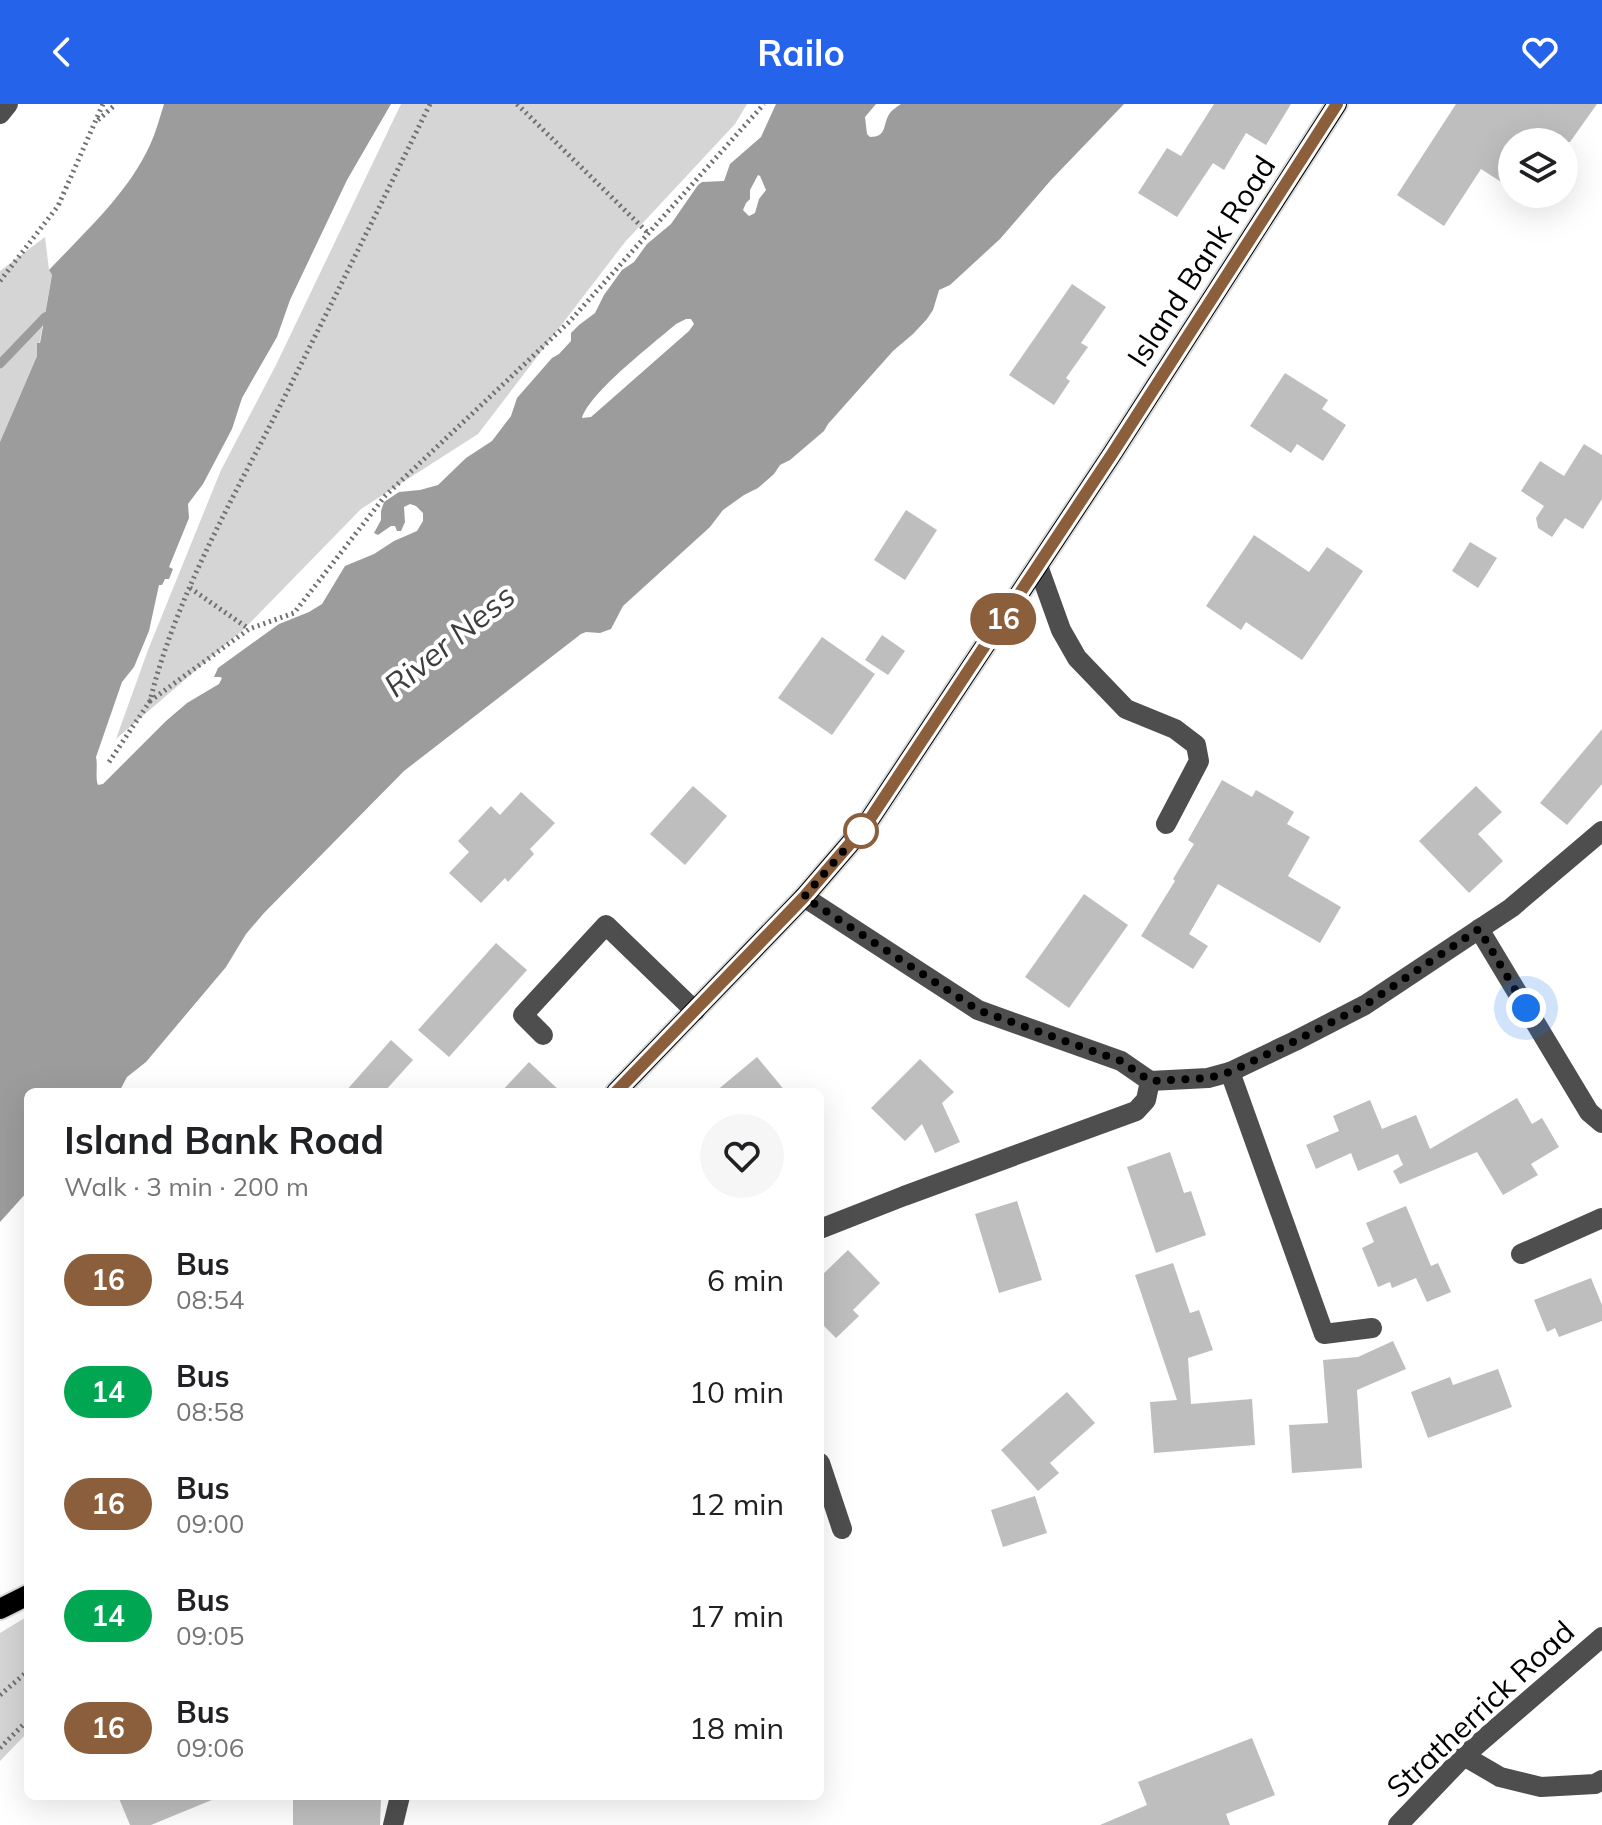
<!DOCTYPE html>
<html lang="en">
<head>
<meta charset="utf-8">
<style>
	:root { --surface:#fff; --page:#f6f6f6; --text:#202124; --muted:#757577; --accent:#2563eb }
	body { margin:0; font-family:Mulish,sans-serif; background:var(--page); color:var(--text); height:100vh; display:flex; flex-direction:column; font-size:30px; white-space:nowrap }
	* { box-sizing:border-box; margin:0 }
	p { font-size:26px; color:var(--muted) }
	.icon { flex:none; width:44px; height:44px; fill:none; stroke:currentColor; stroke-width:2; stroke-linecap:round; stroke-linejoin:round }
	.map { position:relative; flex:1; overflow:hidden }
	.sheet { position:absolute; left:24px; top:984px; width:800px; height:712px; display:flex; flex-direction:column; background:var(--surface); border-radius:12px; box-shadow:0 8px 32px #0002 }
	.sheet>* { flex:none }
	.badge { padding:0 16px; border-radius:26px; font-size:28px; line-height:52px }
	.tools { position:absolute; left:1498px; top:24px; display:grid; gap:16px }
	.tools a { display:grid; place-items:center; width:80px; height:80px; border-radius:50%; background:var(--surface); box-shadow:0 8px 32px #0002; font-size:40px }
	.you { position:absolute; width:40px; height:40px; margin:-20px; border:6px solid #fff; border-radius:50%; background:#1a73e8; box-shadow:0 0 0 12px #1a73e833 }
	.map>.badge { position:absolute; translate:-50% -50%; box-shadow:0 0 0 4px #fff }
	.round { display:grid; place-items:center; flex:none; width:84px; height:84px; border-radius:42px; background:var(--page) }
	.overview { display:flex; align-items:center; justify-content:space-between; height:136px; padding:0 40px }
	h1 { font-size:38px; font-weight:700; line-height:60px }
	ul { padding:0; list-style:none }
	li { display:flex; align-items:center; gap:24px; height:112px; padding:0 40px }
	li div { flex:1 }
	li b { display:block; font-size:30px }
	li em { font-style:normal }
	li .badge { min-width:88px; font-weight:700; text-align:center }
	header { display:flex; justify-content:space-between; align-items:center; height:104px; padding:0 40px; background:var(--accent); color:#fff; font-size:36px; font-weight:700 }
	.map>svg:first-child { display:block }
</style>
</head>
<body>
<header><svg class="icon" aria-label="back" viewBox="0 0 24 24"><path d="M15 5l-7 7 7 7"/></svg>Railo<svg class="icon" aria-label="heart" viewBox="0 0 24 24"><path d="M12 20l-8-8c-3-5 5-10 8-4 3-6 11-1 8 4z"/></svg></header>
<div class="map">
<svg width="1602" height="1721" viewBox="0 0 1602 1721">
	<rect width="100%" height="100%" fill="#fff"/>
	<!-- green -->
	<g fill="#d5d5d5">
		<polygon points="401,0 747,0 735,20 625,138 478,330 361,405 245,524 116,635 148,546 221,366 276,261"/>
		<polygon points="45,133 49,166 52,171 37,252 0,338 0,167"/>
		<polygon points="28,1512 28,1628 0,1657 0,1529"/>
	</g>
	<!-- water -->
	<path fill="#9c9c9c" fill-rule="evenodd" d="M 164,0 L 391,0 L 347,76 L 290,196 L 277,233 L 242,294 L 232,325 L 203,380 L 188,400 L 189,414 L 169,463 L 173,465 L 169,475 L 165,475 L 162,481 L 159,481 L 149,527 L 134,563 L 122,578 L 96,653 C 98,662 95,673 98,681 L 103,680 L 166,617 L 187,599 L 219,580 L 222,574 L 220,573 L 214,573 L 218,564 L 279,520 L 309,508 L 322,500 L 345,462 L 374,450 L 394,437 L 417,427 L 423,417 L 423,409 L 416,402 L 410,400 L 404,403 L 405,418 L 401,427 L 397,427 L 395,422 L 391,422 L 378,431 L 374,429 L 381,416 L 381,407 L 384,398 L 399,388 L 420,386 L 438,381 L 466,354 L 492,337 L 511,312 L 517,294 L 552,254 L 559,250 L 571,237 L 571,229 L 579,221 L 595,209 L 604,191 L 622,166 L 634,158 L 647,140 L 671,120 L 698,81 L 702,78 L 724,77 L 730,60 L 761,33 L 776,0 L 876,0 L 865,13 L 867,30 L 870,33 C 888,33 882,20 890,9 C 893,5 897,3 901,0 L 1124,0 L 1051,76 L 1000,135 L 950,181 L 939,186 L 933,206 L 927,215 L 913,230 L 893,247 L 828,320 L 824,327 L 790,356 L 780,361 L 774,370 L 758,384 L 744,391 L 723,406 L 710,423 L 623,502 L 611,525 L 600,529 L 586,528 L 581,530 L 404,667 L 264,809 L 246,830 L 226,863 L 146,958 L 127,973 L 119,988 L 28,988 L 28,1087 L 0,1118 L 0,338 L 37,252 L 37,239 L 40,239 L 52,171 L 49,166 C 85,128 128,89 150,41 C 156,28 160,13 164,0 ZM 758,71 L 760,72 L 766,86 L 759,95 L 755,109 L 749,112 L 743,106 L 746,99 L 750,95 L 750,86 ZM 686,215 L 691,215 L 694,220 L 689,227 L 599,306 L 591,313 L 582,314 C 590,288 653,240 676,220 Z"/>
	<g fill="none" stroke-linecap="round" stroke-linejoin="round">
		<!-- stream -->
		<polyline stroke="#9c9c9c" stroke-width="9" points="0,260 45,213 56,208"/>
	</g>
	<!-- building -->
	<g fill="#bebebe">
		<polygon points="1214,0 1291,0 1266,41 1246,29 1224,66 1213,59 1177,113 1138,89 1167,44 1181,52"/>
		<polygon points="1456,0 1597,0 1570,38 1512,38 1512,85 1481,65 1444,122 1397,91"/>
		<polygon points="1072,180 1106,203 1081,239 1088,243 1066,274 1070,277 1054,301 1009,271"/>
		<polygon points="1285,269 1328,296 1322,305 1346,321 1323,357 1297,340 1291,349 1250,322"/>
		<polygon points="1584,340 1602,351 1602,395 1583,425 1565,414 1552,433 1538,424 1536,414 1544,402 1521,387 1540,357 1564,372"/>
		<polygon points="906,406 937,426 905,476 874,456"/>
		<polygon points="1254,431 1309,468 1327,443 1363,467 1302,556 1246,518 1241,526 1206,502"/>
		<polygon points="1470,438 1497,454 1478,484 1452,467"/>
		<polygon points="882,531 905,547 888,571 865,556"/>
		<polygon points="822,533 875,570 832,631 778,594"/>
		<polygon points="1602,625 1602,680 1567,721 1540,699"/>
		<polygon points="1222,676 1252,693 1256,686 1294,708 1287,720 1310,733 1288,772 1341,803 1320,839 1218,780 1189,830 1208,842 1193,865 1141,832 1175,777 1173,775 1194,740 1188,736"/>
		<polygon points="693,682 727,712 685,761 650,730"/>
		<polygon points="1476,682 1502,708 1478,730 1503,757 1469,789 1419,737"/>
		<polygon points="521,688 555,719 530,745 534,750 508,778 505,774 481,799 449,769 469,748 458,737 491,702 500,711"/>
		<polygon points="1084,790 1128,821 1069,904 1025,873"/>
		<polygon points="496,839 527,866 449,953 418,926"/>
		<polygon points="391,936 413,956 384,988 345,988"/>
		<polygon points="757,953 786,988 715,988"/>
		<polygon points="920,955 954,988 942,999 960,1038 935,1049 922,1020 905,1037 871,1004"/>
		<polygon points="529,958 561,988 501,988"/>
		<polygon points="1517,994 1532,1020 1542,1014 1559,1043 1531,1060 1538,1071 1503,1091 1477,1048 1400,1080 1393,1067 1403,1061 1398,1050 1358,1067 1351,1049 1316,1065 1306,1041 1339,1027 1333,1012 1370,996 1382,1025 1416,1011 1430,1045"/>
		<polygon points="1170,1048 1184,1089 1191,1087 1206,1131 1156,1149 1127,1063"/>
		<polygon points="1017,1097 1042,1176 999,1189 975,1110"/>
		<polygon points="1406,1102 1431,1162 1438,1159 1451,1188 1427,1198 1416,1174 1392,1184 1390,1178 1378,1183 1362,1144 1374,1138 1366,1119"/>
		<polygon points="848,1146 880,1179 853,1206 859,1212 836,1234 820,1218 820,1173"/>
		<polygon points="1173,1159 1190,1209 1199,1206 1213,1246 1188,1254 1191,1300 1252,1295 1255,1341 1154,1349 1150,1298 1177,1296 1135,1171"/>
		<polygon points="1591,1174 1602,1201 1602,1217 1559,1233 1555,1224 1547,1228 1534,1196"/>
		<polygon points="1393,1237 1406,1265 1357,1286 1362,1364 1292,1369 1289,1321 1328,1319 1323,1256 1358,1253"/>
		<polygon points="1498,1265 1512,1303 1428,1334 1411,1288 1450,1273 1453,1281"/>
		<polygon points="1067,1288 1095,1319 1050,1359 1059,1369 1038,1387 1001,1346"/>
		<polygon points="1035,1392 1047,1429 1003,1443 991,1406"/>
		<polygon points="1252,1634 1275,1691 1226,1710 1230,1721 1100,1721 1147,1701 1138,1678"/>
		<polygon points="118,1692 219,1692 219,1693 151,1721 130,1721"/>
		<polygon points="320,1692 381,1694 380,1721 293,1721 293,1695 320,1695"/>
	</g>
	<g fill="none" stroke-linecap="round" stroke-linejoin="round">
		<defs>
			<g id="major">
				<polyline points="616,988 804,793 866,721 1112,350 1337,0"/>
				<polyline points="0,1505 28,1491"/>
			</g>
		</defs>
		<!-- major casing -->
		<use href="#major" stroke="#dbdbdb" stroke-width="24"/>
		<!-- path -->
		<g stroke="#707070" stroke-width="5" stroke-dasharray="2 4" stroke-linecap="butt">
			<path d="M 430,0 C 380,102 330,203 279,304 C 231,398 175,495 150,597 L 249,525 L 294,509 L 385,392 L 569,218 L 764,0"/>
			<polyline points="517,0 648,129"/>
			<polyline points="98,16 116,0"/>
			<polyline points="0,177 58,102 103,0"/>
			<polyline points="190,484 249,525"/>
			<polyline points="109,658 150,597"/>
			<polyline points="0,1591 28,1567"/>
			<polyline points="0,1644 28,1616"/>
		</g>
		<!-- minor -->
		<g stroke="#4e4e4e" stroke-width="20">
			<polyline points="0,10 8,0"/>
			<polyline points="1038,462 1061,526 1077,554 1126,605 1175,625 1196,641 1199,657 1166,720"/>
			<polyline points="804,793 978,906 1121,957 1150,977 1208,974 1230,968 1295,937 1365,901 1511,804 1602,727"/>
			<polyline points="1479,825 1589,1008 1602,1019"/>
			<polyline points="543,931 523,911 606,821 695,907"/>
			<polyline points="1230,968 1324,1230 1372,1224"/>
			<polyline points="820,1125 904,1092 1136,1007 1146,996 1150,977"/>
			<polyline points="1521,1150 1602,1114"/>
			<polyline points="820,1359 842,1425"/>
			<polyline points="1464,1652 1500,1673 1541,1683 1595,1680 1602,1676"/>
			<polyline points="393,1721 400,1692"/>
			<polyline points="1398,1721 1464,1652 1602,1533"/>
		</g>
		<!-- major -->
		<use href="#major" stroke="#000" stroke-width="20"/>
	</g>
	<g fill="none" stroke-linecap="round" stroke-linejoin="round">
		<defs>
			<polyline id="line" points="616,988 804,793 866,721 1112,350 1337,0"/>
		</defs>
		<!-- line casing -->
		<use href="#line" stroke="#fff" stroke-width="18"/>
		<!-- line -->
		<use href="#line" stroke="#8b5e3c" stroke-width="12"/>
		<!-- walk -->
		<polyline stroke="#000" stroke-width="8" stroke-dasharray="0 14.4" points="861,727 866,721 804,793 978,906 1121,957 1150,977 1208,974 1230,968 1295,937 1365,901 1479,825 1526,904"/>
	</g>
	<!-- markers -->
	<circle fill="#fff" stroke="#8b5e3c" stroke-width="4" cx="861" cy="727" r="16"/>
	<g text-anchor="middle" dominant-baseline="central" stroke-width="8" stroke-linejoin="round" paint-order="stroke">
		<!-- street labels -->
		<g font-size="30" fill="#000" stroke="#fff">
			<text transform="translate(1201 157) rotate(-57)">Island Bank Road</text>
			<text transform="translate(1480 1605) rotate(-43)">Stratherrick Road</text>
		</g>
		<!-- water labels -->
		<g font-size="32" font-style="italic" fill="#3d3d3d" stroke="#fff">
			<text transform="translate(449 536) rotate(-39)">River Ness</text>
		</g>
	</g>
</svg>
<div class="tools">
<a><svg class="icon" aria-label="layers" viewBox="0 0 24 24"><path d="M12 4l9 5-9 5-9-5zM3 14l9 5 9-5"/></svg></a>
</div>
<div class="you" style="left:1526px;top:904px"></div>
<b class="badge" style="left:1003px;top:515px;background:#8b5e3c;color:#fff">16</b>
<section class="sheet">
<div class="overview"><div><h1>Island Bank Road</h1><p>Walk · 3 min · 200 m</p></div><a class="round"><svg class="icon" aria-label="heart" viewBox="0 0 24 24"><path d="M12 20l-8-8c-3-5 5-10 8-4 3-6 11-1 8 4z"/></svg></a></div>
<ul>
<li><span class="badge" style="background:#8b5e3c;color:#fff">16</span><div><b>Bus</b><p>08:54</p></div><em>6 min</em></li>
<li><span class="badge" style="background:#00a651;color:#fff">14</span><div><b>Bus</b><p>08:58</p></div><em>10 min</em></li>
<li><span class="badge" style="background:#8b5e3c;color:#fff">16</span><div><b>Bus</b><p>09:00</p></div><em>12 min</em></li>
<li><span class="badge" style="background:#00a651;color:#fff">14</span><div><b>Bus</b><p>09:05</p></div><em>17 min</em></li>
<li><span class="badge" style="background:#8b5e3c;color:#fff">16</span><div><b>Bus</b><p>09:06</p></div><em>18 min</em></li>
</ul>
</section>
</div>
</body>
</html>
